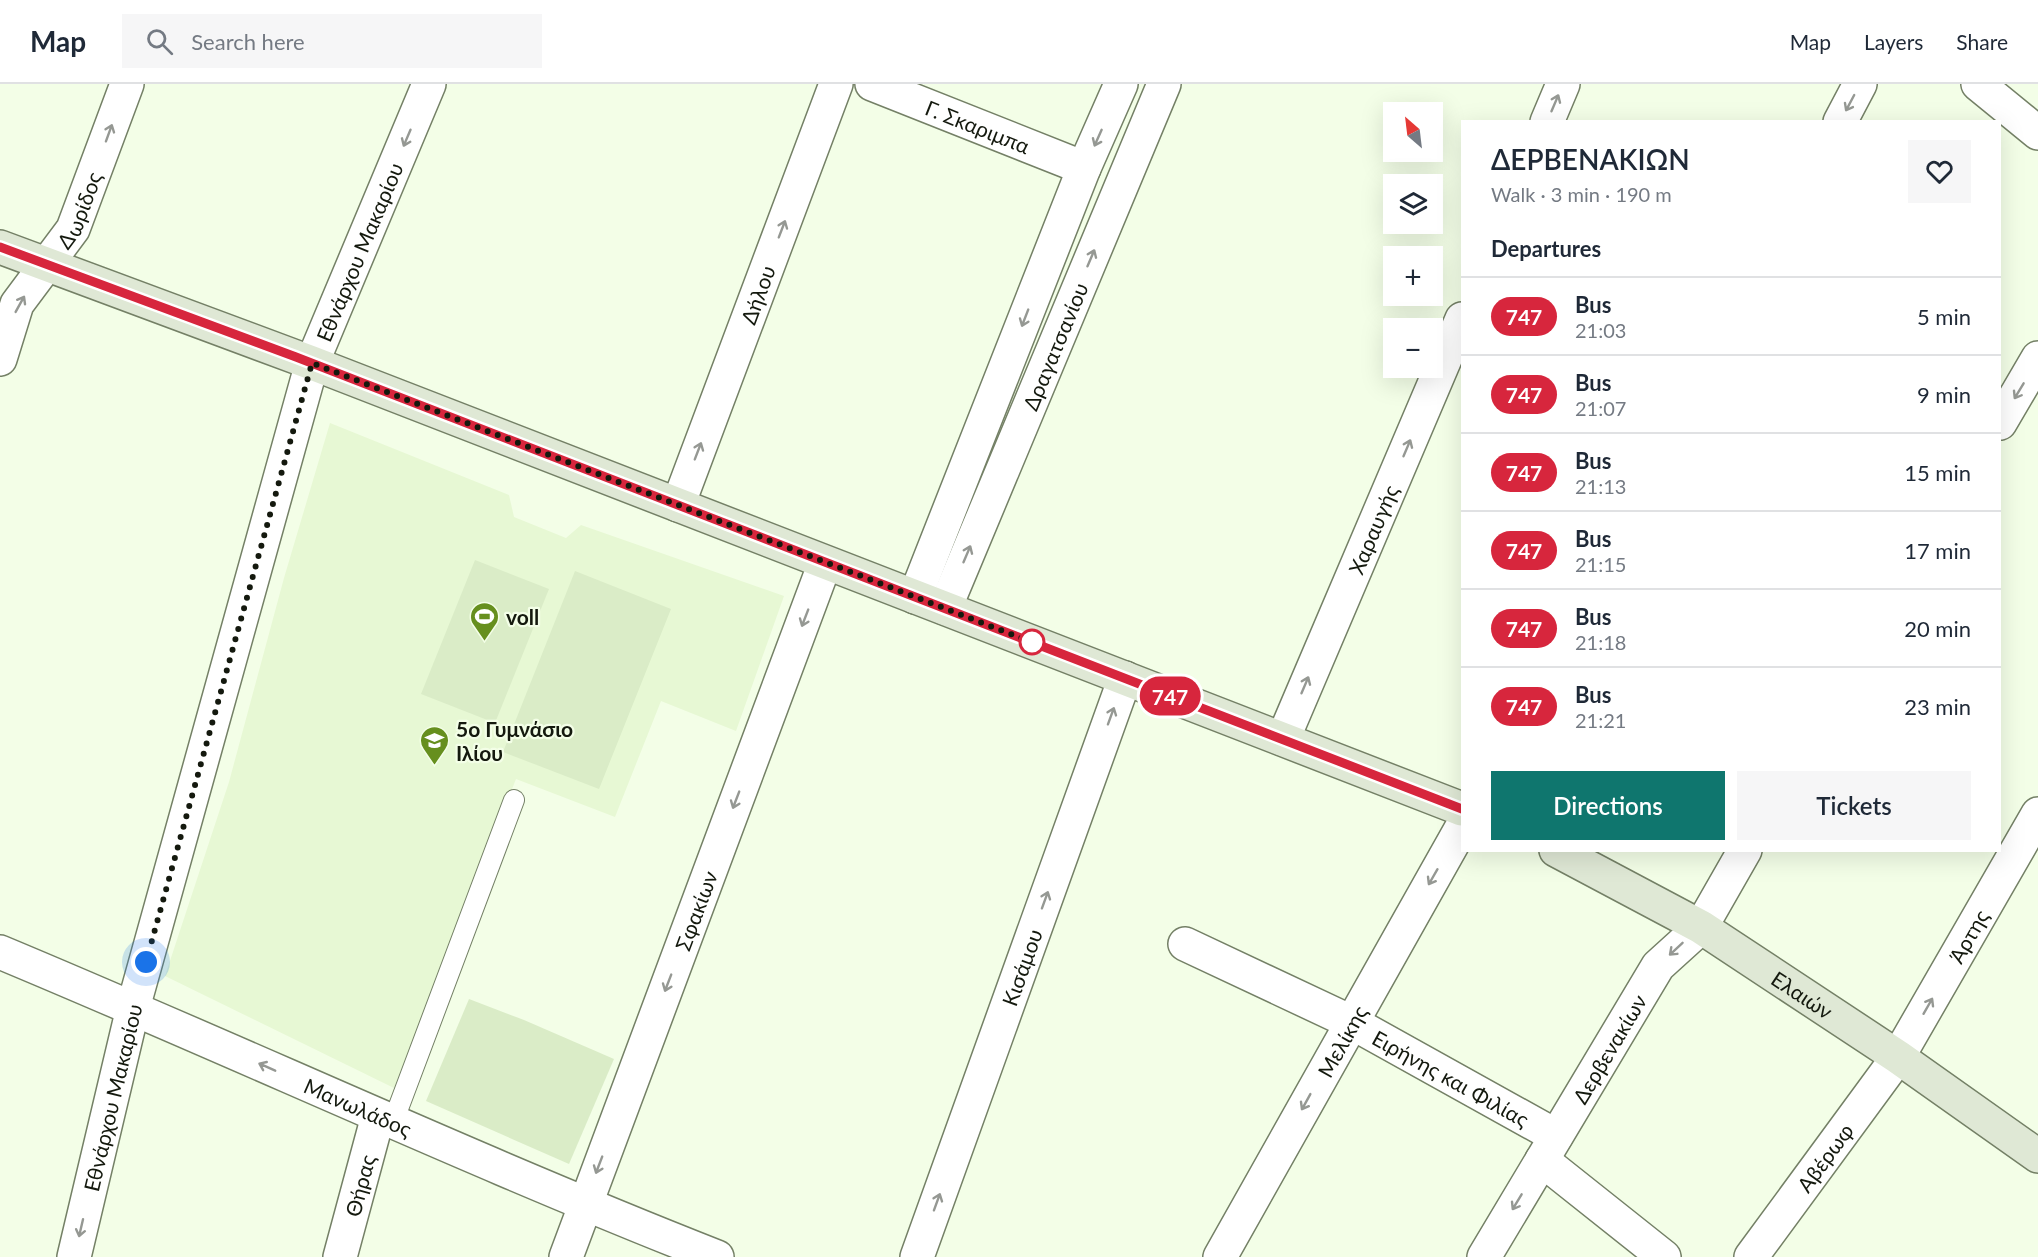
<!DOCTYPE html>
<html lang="en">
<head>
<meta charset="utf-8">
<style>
	:root { --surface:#fff; --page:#f6f6f7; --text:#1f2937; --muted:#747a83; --line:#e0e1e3; --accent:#0f766e }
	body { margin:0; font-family:Lato,sans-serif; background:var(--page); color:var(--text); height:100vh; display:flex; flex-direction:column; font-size:22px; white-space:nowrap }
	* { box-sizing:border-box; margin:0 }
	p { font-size:20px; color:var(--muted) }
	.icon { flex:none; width:33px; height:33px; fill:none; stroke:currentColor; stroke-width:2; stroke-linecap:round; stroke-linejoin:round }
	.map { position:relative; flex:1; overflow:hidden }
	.sheet { position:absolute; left:1461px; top:36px; width:540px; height:732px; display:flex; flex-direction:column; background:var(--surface); border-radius:0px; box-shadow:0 6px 24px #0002 }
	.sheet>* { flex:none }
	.badge { padding:0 12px; border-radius:20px; font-size:21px; line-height:39px }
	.needle { width:39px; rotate:332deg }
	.fabs { position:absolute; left:1383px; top:18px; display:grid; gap:12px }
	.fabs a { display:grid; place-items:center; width:60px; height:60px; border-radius:0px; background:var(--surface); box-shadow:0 6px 24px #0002; font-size:30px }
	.you { position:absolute; width:30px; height:30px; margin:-15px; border:4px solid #fff; border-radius:50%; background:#1a73e8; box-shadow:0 0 0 9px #1a73e833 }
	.map>.badge { position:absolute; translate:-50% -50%; box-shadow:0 0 0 3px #fff }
	h2 { padding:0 30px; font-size:22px; line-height:54px }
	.round { display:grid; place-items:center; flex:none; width:63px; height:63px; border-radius:0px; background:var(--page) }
	.summary { display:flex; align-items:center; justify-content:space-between; height:102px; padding:0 30px }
	h1 { font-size:28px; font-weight:600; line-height:45px }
	.cta { display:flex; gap:12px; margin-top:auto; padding:12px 30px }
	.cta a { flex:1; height:69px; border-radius:0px; background:var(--accent); color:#fff; font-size:24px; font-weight:600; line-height:69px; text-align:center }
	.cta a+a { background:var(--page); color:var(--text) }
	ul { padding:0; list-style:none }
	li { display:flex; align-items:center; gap:18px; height:78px; padding:0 30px; border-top:2px solid var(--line) }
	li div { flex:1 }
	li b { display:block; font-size:22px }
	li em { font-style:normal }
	li .badge { min-width:66px; font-weight:700; text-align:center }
	header { display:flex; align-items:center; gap:36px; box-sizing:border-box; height:84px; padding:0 30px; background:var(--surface); border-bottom:2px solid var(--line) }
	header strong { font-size:28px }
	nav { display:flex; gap:33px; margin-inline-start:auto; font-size:21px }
	.search { width:420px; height:54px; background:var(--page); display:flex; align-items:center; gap:15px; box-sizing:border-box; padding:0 21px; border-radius:0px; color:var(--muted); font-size:22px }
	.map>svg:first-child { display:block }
</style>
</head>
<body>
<header>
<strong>Map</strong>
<div class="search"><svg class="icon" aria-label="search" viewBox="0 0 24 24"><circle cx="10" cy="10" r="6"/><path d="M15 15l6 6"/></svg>Search here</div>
<nav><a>Map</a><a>Layers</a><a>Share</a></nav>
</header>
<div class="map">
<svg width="2038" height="1173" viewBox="0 0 2038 1173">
	<rect width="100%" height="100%" fill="#f3fee7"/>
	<!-- built -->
	<polygon fill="#e7f8d4" points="330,339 509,411 514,433 566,454 581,441 784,512 736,647 661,617 615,733 516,695 394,1004 165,892 229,698 284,494"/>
	<!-- green -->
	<g fill="#daecc7">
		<polygon points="475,476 549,505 495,639 421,610"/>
		<polygon points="575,487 671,525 599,705 503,668"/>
		<polygon points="469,915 524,936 614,975 569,1080 426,1017"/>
	</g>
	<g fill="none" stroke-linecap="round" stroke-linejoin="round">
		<defs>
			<polyline id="lane" points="393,1038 514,716"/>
			<g id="street">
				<path id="s1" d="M 872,0 L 1084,84"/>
				<polyline points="1978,0 2038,49"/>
				<polyline points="1547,38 1563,0"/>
				<polyline points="1840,38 1860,0"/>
				<path id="s2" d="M 0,275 L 17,220 L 73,145 L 127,0"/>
				<polyline points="2000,339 2038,274"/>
				<path id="s3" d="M 678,421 L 836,0"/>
				<polyline points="915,513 1084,84 1121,0"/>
				<path id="s4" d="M 945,524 L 1164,0"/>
				<path id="s5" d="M 1283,655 L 1462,235"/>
				<path id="s6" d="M 1185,860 L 1351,938 L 1556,1052"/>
				<path id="s7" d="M 0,868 C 240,968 475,1078 717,1173"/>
				<polyline points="1542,1076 1664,1173"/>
				<path id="s8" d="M 74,1173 L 133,924 L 312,279 L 429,0"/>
				<path id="s9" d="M 340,1173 L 378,1032"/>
				<path id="s10" d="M 566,1173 L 825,479"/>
				<path id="s11" d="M 917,1173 L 1125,594"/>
				<path id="s12" d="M 1220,1173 L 1462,743"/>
				<path id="s13" d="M 1484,1173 L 1658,882 L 1701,843 L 1745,766"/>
				<path id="s14" d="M 1751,1173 L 1898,973 L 2038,730"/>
			</g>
			<g id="secondary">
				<polyline points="0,163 312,279 1462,725"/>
				<path id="s15" d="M 1556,766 L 1701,843 L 1898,973 L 2038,1072"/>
			</g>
		</defs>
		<!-- lane casing -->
		<use href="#lane" stroke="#748066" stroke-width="22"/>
		<!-- street casing -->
		<use href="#street" stroke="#748066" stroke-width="36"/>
		<!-- secondary casing -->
		<use href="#secondary" stroke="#748066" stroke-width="36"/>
		<!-- lane -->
		<use href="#lane" stroke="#fff" stroke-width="20"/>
		<!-- street -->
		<use href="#street" stroke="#fff" stroke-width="33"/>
		<!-- secondary -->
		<use href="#secondary" stroke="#dfe8d5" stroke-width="33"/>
	</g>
	<!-- one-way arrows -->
	<defs><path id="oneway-shaft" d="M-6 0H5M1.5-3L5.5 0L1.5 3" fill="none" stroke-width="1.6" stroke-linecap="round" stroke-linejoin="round" transform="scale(1.5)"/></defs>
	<g stroke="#959893">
		<use href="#oneway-shaft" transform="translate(1555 19) rotate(-67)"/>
		<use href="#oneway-shaft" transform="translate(1850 19) rotate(118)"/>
		<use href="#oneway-shaft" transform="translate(109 49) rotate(-70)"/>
		<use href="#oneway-shaft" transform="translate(407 54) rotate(113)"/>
		<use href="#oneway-shaft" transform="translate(1098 54) rotate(114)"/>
		<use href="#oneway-shaft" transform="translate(782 145) rotate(-69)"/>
		<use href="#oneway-shaft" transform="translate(1091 174) rotate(-67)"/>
		<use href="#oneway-shaft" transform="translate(20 220) rotate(-61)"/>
		<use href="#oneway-shaft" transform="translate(1025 234) rotate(111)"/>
		<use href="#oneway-shaft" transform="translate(2019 307) rotate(121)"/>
		<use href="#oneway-shaft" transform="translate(1407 364) rotate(-67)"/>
		<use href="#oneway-shaft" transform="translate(698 367) rotate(-69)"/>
		<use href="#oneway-shaft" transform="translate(967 470) rotate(-67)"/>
		<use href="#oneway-shaft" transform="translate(805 534) rotate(111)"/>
		<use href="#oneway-shaft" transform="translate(1305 601) rotate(-67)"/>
		<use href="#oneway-shaft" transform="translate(1111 632) rotate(-70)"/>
		<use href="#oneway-shaft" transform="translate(736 716) rotate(111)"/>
		<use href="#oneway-shaft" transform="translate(1433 793) rotate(120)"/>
		<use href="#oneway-shaft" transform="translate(1045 816) rotate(-70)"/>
		<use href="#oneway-shaft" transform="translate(1676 865) rotate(137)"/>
		<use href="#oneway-shaft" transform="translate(668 899) rotate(111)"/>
		<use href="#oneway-shaft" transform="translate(1928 922) rotate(-60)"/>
		<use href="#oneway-shaft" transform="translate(267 983) rotate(-156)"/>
		<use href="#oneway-shaft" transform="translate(1306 1018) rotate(119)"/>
		<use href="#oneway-shaft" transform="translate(599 1081) rotate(111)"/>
		<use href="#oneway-shaft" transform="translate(937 1118) rotate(-70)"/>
		<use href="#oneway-shaft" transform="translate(1517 1118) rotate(121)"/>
		<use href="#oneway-shaft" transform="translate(81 1144) rotate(103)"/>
	</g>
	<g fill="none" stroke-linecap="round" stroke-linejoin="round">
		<defs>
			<polyline id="line" points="0,163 296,273 1462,725"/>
		</defs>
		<!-- line casing -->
		<use href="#line" stroke="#fff" stroke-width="14"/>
		<!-- line -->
		<use href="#line" stroke="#d7263d" stroke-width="9"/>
		<!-- walk -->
		<polyline stroke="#14190e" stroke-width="6" stroke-dasharray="0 10.8" points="146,878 312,279 1034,559 1032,558"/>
	</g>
	<!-- icons -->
	<defs>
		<symbol id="stadium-pin" viewBox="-11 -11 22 30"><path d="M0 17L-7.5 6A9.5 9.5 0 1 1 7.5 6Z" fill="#668f1e" stroke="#f3fee7"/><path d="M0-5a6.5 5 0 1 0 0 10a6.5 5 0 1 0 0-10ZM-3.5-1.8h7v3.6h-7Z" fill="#fff"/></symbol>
		<symbol id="school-pin" viewBox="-11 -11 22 30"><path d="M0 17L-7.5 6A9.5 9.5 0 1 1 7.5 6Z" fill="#668f1e" stroke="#f3fee7"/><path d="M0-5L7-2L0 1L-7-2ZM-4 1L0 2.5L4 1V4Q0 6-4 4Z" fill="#fff"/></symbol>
	</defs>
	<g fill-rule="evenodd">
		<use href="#stadium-pin" x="468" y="516" width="33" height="45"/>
		<use href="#school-pin" x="418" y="640" width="33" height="45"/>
	</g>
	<!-- markers -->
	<circle fill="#fff" stroke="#d7263d" stroke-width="3" cx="1032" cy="558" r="12"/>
	<g text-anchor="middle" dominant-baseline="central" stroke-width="4.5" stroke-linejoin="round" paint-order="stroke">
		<!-- street labels -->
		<g font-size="21" fill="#14190e" stroke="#f3fee7">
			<text stroke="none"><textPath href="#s1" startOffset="114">Γ. Σκαριμπα</textPath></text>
			<text stroke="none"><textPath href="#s2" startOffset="171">Δωρίδος</textPath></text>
			<text stroke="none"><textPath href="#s8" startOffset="1046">Εθνάρχου Μακαρίου</textPath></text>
			<text stroke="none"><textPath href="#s3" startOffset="225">Δήλου</textPath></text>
			<text stroke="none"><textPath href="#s4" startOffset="284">Δραγατσανίου</textPath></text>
			<text stroke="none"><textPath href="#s5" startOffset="228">Χαραυγής</textPath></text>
			<text stroke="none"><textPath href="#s10" startOffset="370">Σφακίων</textPath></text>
			<text stroke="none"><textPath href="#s14" startOffset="388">Άρτης</textPath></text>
			<text stroke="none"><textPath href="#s11" startOffset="308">Κισάμου</textPath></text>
			<text stroke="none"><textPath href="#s15" startOffset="286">Ελαιών</textPath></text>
			<text stroke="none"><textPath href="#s12" startOffset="248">Μελίκης</textPath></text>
			<text stroke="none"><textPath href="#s13" startOffset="243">Δερβενακίων</textPath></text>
			<text stroke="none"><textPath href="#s6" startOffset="298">Ειρήνης και Φιλίας</textPath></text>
			<text stroke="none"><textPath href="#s8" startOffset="164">Εθνάρχου Μακαρίου</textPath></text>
			<text stroke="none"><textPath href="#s7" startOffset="390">Μανωλάδος</textPath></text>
			<text stroke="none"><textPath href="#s14" startOffset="124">Αβέρωφ</textPath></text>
			<text stroke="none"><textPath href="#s9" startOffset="74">Θήρας</textPath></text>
		</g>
		<!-- poi labels -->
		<g font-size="21" font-weight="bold" fill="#14190e" stroke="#f3fee7" text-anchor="start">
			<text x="506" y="532">voll</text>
			<text x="456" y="644">5ο Γυμνάσιο<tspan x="456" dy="24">Ιλίου</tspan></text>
		</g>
	</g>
</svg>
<div class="fabs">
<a><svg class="needle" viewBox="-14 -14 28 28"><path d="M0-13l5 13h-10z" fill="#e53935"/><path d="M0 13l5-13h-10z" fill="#747a83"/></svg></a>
<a><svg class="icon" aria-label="layers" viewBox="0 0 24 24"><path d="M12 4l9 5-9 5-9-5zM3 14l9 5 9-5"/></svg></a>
<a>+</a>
<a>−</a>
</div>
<div class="you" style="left:146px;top:878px"></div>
<b class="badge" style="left:1170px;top:612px;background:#d7263d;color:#fff">747</b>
<section class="sheet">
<div class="summary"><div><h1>ΔΕΡΒΕΝΑΚΙΩΝ</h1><p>Walk · 3 min · 190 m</p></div><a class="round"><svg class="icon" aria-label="heart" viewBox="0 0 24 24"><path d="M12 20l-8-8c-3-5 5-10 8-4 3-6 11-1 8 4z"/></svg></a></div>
<h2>Departures</h2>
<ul>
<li><span class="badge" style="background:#d7263d;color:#fff">747</span><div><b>Bus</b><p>21:03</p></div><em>5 min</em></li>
<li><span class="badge" style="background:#d7263d;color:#fff">747</span><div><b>Bus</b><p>21:07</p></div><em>9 min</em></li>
<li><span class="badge" style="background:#d7263d;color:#fff">747</span><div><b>Bus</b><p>21:13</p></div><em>15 min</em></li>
<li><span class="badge" style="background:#d7263d;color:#fff">747</span><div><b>Bus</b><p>21:15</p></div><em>17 min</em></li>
<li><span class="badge" style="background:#d7263d;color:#fff">747</span><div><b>Bus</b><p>21:18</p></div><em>20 min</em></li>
<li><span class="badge" style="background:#d7263d;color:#fff">747</span><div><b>Bus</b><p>21:21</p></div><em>23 min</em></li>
</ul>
<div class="cta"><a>Directions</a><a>Tickets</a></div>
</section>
</div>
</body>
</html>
